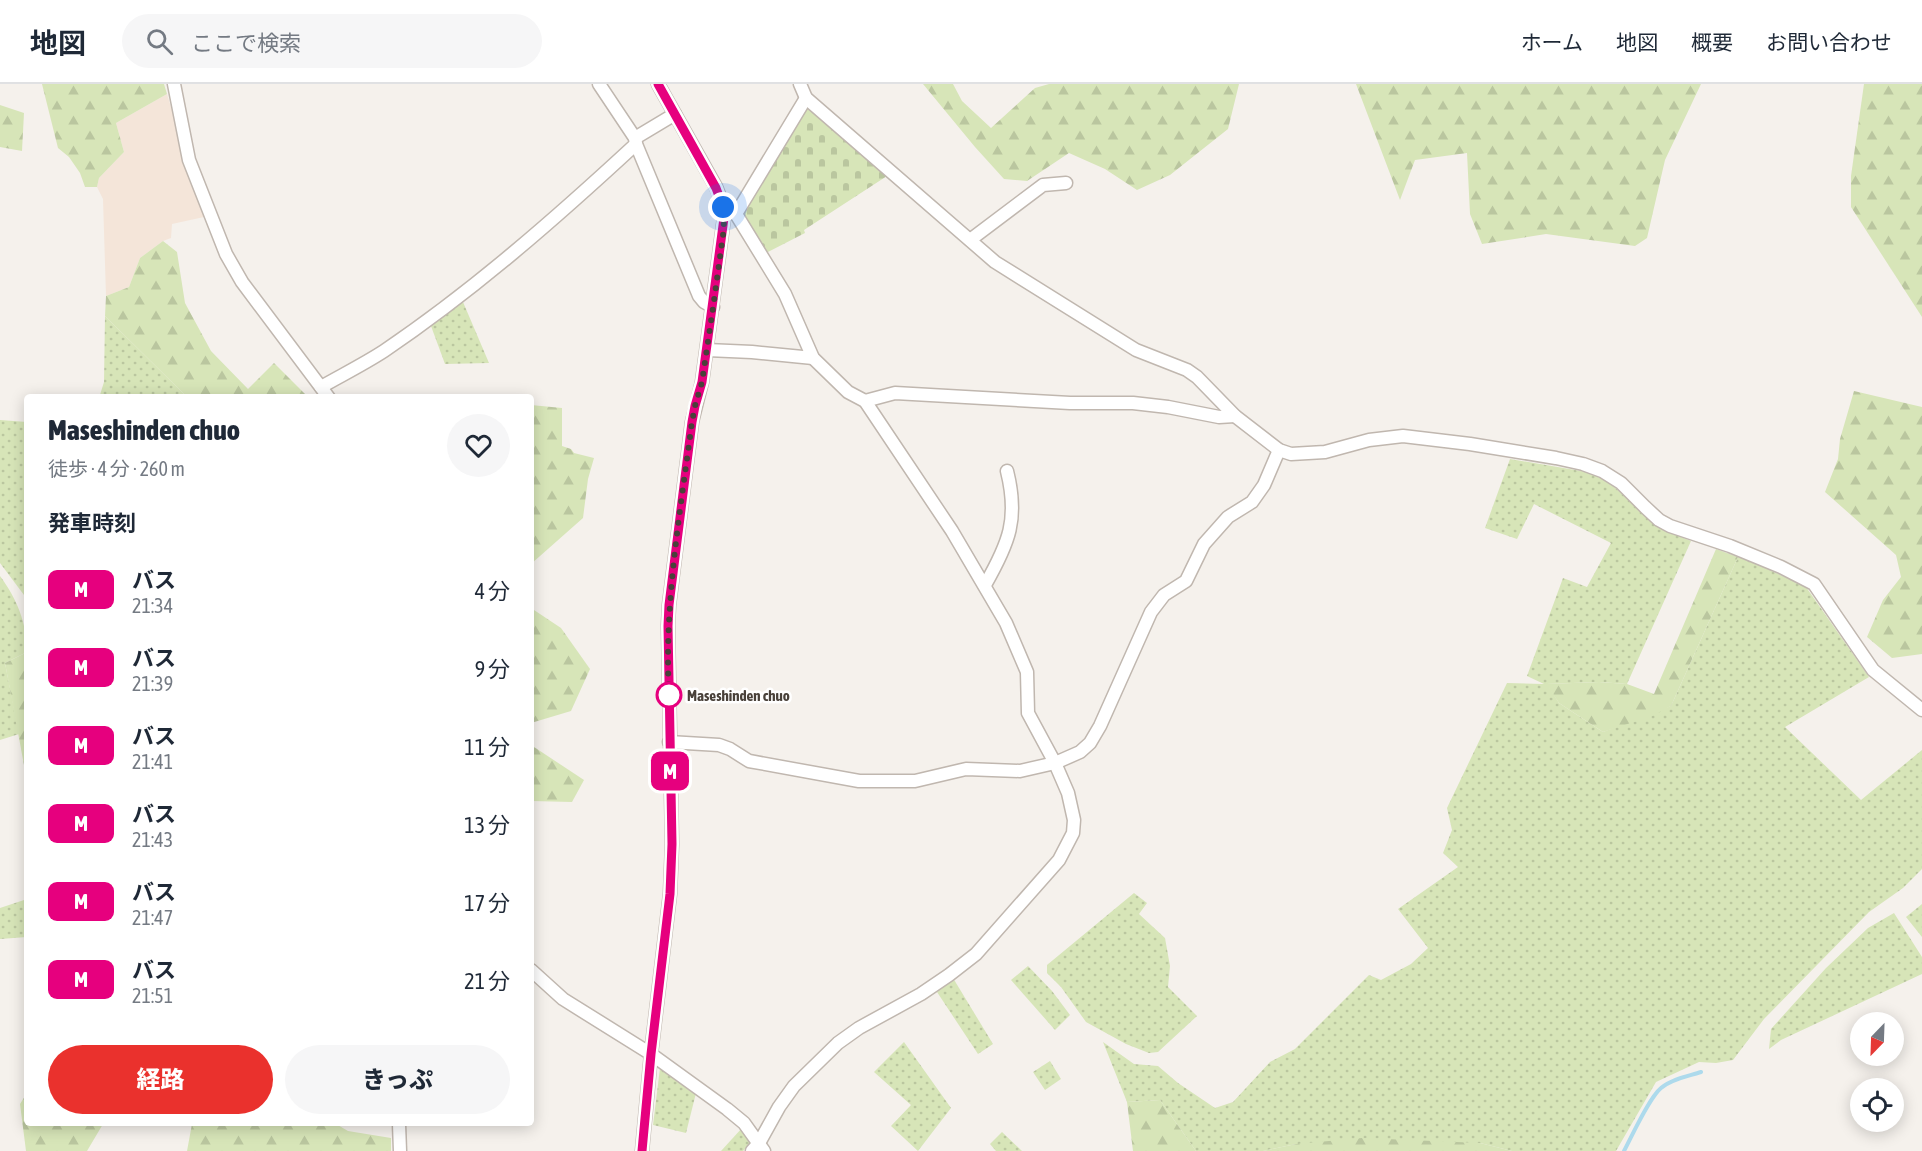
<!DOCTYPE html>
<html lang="ja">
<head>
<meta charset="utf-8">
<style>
	:root { --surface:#fff; --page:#f6f6f7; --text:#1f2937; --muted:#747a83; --line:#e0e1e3; --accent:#ea312d }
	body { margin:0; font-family:"Asap Condensed","Noto Sans JP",sans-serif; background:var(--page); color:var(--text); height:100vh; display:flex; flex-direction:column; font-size:22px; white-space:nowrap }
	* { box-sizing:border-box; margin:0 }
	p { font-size:20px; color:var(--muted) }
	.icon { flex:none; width:33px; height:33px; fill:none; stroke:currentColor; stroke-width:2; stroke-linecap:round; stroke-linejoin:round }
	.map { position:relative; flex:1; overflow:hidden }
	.panel { position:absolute; left:24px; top:310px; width:510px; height:732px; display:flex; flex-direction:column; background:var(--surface); border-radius:6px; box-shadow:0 3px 15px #0003 }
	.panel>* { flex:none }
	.badge { padding:0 12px; border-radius:9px; font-size:21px; line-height:39px }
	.needle { width:39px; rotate:203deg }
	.controls { position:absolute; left:1850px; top:928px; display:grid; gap:12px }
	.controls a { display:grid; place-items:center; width:54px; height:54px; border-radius:50%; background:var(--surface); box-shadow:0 3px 15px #0003; font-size:30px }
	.you { position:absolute; width:30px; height:30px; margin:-15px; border:4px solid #fff; border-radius:50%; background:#1a73e8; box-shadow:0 0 0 9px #1a73e833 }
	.map>.badge { position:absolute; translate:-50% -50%; box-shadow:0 0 0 3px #fff }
	h2 { padding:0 24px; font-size:22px; line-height:54px }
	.round { display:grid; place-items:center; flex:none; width:63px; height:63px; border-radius:32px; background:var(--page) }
	.headline { display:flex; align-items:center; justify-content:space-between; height:102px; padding:0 24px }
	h1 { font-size:28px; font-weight:800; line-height:45px }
	.primary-button { display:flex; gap:12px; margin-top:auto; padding:12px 24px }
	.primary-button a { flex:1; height:69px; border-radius:36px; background:var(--accent); color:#fff; font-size:24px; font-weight:800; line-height:69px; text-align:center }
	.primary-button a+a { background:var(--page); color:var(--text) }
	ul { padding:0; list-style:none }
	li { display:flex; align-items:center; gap:18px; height:78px; padding:0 24px }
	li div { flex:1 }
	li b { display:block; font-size:22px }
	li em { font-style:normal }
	li .badge { min-width:66px; font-weight:700; text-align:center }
	header { display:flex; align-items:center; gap:36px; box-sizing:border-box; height:84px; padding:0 30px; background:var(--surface); border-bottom:2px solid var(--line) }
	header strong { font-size:28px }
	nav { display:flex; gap:33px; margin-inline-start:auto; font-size:21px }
	.search { width:420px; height:54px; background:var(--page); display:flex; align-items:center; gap:15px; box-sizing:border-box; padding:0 21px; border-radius:33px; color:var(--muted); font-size:22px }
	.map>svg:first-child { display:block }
</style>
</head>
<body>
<header>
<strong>地図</strong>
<div class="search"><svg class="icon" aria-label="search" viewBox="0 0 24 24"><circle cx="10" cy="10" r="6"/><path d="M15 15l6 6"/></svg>ここで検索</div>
<nav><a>ホーム</a><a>地図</a><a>概要</a><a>お問い合わせ</a></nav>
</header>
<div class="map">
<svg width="1922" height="1067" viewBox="0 0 1922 1067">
	<defs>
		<pattern id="grass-dots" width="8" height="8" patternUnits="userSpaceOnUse" patternTransform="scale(1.5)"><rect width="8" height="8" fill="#d7e5b8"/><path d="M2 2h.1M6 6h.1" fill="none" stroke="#bac69f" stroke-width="1.8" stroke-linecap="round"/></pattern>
		<pattern id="forest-firs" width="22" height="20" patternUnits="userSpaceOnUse" patternTransform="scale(1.5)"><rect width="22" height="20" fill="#d7e5b8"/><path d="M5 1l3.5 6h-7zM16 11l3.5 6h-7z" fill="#bac69f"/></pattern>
		<pattern id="cemetery-stones" width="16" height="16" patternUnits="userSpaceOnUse" patternTransform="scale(1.5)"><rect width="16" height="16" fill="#d7e5b8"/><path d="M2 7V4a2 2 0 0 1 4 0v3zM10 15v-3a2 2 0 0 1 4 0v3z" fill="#bac69f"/></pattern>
	</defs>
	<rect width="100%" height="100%" fill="#f5f1ec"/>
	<!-- commercial -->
	<polygon fill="#f4e5d9" points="167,10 204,133 172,140 171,154 163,157 140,174 129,203 106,212 103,115 97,103 99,94 124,68 116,39"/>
	<!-- grass -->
	<g fill="url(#grass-dots)">
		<polygon points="463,218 489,279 445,280 431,242"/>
		<polygon points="105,232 187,313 99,314 104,298"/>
		<polygon points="0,336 27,338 27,515 0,479"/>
		<polygon points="1510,375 1587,388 1607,397 1666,447 1691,457 1627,600 1599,598 1547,600 1559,619 1603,648 1671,622 1738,473 1761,482 1806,503 1869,593 1785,643 1861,716 1922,666 1922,785 1903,804 1869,828 1764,935 1733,976 1716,979 1699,978 1656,998 1616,1067 1512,1067 1480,1059 1296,1060 1263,1067 1196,1067 1160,1016 1127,1018 1103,958 1134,980 1158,982 1178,999 1215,1024 1233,1018 1270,978 1295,965 1369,891 1381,896 1411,880 1428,864 1398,825 1458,783 1443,769 1452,746 1447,724 1507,599 1544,600 1527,592 1563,494 1587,503 1611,459 1534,420 1517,455 1485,444"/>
		<path d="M 0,492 C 17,515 27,539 27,568 L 5,579 L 19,650 L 0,656 Z"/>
		<polygon points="1134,809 1147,819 1139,830 1165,854 1170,882 1168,903 1197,932 1158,968 1149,969 1126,960 1086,938 1061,903 1047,889 1047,881"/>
		<polygon points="27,815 27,853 0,855 0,824"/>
		<polygon points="1922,820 1922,853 1906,833"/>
		<polygon points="1894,829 1922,873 1922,890 1781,956 1769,965 1771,945 1826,884 1868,844"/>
		<polygon points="1028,882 1052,907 1070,931 1055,946 1011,896"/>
		<polygon points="953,894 993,960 978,970 937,908"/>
		<polygon points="904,958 951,1024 918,1067 891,1042 911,1021 874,988"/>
		<polygon points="1050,977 1061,995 1045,1006 1033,988"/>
		<polygon points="660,984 696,1009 686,1049 653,1041"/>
		<polygon points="742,1044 752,1058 743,1067 721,1067"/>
		<polygon points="1002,1048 1022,1067 996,1067 990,1060"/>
	</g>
	<!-- forest -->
	<g fill="url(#forest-firs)">
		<polygon points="42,0 164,0 167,10 116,39 124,68 99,94 97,103 85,103 80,89 69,73 58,64"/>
		<polygon points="923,0 953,0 962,17 991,44 1035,4 1049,0 1239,0 1228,45 1170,91 1137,106 1105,85 1069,69 1027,97 1004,95 975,63"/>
		<polygon points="1356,0 1701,0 1665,76 1647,154 1635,162 1546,150 1482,160 1470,130 1467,69 1415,76 1400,116"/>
		<polygon points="1864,0 1922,0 1922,233 1851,123 1851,92"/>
		<polygon points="0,21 24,29 22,67 0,63"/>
		<polygon points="163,157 177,168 185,219 211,267 248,305 274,279 308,313 187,313 105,232 106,212 129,203 140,174"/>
		<polygon points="1854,307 1922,323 1922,570 1892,574 1867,553 1883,516 1901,493 1896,471 1825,408 1838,375 1840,355"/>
		<polygon points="531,321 562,324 562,362 571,365 574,369 594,374 588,395 583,434 531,480"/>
		<polygon points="1716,465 1738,473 1671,622 1652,632 1603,648 1559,619 1546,600 1599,598 1627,600 1654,610"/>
		<polygon points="531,524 561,544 590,585 571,627 531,639"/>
		<polygon points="27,568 27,697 5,579"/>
		<polygon points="531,661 584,696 572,718 531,717"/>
		<polygon points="27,1009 27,1040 103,1040 87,1067 26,1067 20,1020"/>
		<polygon points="1160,1016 1196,1067 1133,1067 1127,1018"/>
		<polygon points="192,1040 336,1040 348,1047 391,1054 391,1067 187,1067"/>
		<polygon points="1362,1054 1480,1059 1512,1067 1263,1067 1296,1060"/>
	</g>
	<!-- cemetery -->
	<polygon fill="url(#cemetery-stones)" points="806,23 816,27 887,92 804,146 805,149 766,169 743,134 744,124"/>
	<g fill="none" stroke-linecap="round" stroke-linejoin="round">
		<!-- stream -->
		<path stroke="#addaec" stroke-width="4" d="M 1624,1067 C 1632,1052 1649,1014 1661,1004 C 1671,995 1689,992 1701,988"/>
		<defs>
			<g id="minor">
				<polyline points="174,0 189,76 226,170 242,198 329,314"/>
				<polyline points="599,0 635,54 636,60 699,212 704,218 713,223"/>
				<polyline points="800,0 806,14 995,178 1136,266 1187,286 1197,293 1235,332 1279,366 1291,370 1325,368 1369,356 1403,352 1470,360 1556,374 1583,380 1602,387 1621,399 1645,423 1659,436 1670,442 1730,462 1781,483 1814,500 1873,586 1922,626"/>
				<polyline points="635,54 675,30"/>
				<polyline points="729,128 736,130 806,14"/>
				<polyline points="736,130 785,210 813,274 848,308 865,317 952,447 1006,539 1027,588 1028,629 1055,679 1068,709 1074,736 1073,749 1059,776 976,870 949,891 921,910 859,944 838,959 794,1002 779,1023 759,1059 752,1067"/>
				<polyline points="970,156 1043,101 1066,99"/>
				<polyline points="707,266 752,268 813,274"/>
				<path d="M 321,303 C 342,291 364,280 384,267 C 474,206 556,134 636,60"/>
				<polyline points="865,317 895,309 1070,319 1133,319 1168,323 1219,333 1235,332"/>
				<path d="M 985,501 C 1009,459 1019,435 1007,387"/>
				<polyline points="669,658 719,661 730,665 749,677 859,697 915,697 966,685 1020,687 1055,679 1080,668 1090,659 1100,642 1151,528 1164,511 1186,497 1204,460 1228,433 1252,418 1264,401 1279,366"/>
				<polyline points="531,886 563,915 651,970 727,1025 744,1039 764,1067"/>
				<polyline points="399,1040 400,1067"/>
				<polyline points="642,1067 651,970 670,810 672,760 668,541 669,521 692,338 702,298 724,134 720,113 716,103 658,0"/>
			</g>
		</defs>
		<!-- minor casing -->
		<use href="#minor" stroke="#c0b7af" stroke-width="15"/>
		<!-- minor -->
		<use href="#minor" stroke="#fff" stroke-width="12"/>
	</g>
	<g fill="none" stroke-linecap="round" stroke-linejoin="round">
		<defs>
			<polyline id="line" points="642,1067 651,970 670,810 672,760 668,542 669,521 692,338 695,322 702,298 724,134 723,123 716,104 658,0"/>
		</defs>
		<!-- line casing -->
		<use href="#line" stroke="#fff" stroke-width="14"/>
		<!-- line -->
		<use href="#line" stroke="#e6007e" stroke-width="9"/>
		<!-- walk -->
		<path stroke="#49413a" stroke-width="6" stroke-dasharray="0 10.8" d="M 669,611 C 664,521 680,429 692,338 L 695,322 L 702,298 L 713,224 L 724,144 L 723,123"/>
	</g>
	<!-- markers -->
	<circle fill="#fff" stroke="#e6007e" stroke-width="3" cx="669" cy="611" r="12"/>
	<g text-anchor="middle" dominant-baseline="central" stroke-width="5" stroke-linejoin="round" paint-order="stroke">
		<!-- stop labels -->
		<g font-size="15" font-weight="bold" fill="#49413a" stroke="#fff" text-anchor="start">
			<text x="687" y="611">Maseshinden chuo</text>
		</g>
	</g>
</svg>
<div class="controls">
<a><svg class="needle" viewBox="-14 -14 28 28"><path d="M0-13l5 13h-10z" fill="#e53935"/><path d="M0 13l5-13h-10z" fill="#747a83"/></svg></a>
<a><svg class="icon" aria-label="locate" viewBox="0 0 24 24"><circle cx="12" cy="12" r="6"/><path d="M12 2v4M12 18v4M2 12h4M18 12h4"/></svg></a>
</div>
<div class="you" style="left:723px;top:123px"></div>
<b class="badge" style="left:670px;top:687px;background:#e6007e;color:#fff">M</b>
<section class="panel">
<div class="headline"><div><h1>Maseshinden chuo</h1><p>徒歩 · 4 分 · 260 m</p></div><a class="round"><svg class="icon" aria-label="heart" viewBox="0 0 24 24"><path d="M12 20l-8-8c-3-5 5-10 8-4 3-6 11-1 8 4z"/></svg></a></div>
<h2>発車時刻</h2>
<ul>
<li><span class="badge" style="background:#e6007e;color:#fff">M</span><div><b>バス</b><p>21:34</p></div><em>4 分</em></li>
<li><span class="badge" style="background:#e6007e;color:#fff">M</span><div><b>バス</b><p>21:39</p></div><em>9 分</em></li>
<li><span class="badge" style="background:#e6007e;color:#fff">M</span><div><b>バス</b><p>21:41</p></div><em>11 分</em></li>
<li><span class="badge" style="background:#e6007e;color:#fff">M</span><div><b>バス</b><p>21:43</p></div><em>13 分</em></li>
<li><span class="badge" style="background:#e6007e;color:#fff">M</span><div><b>バス</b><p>21:47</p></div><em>17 分</em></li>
<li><span class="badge" style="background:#e6007e;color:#fff">M</span><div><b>バス</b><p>21:51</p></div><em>21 分</em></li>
</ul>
<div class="primary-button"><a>経路</a><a>きっぷ</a></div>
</section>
</div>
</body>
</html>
